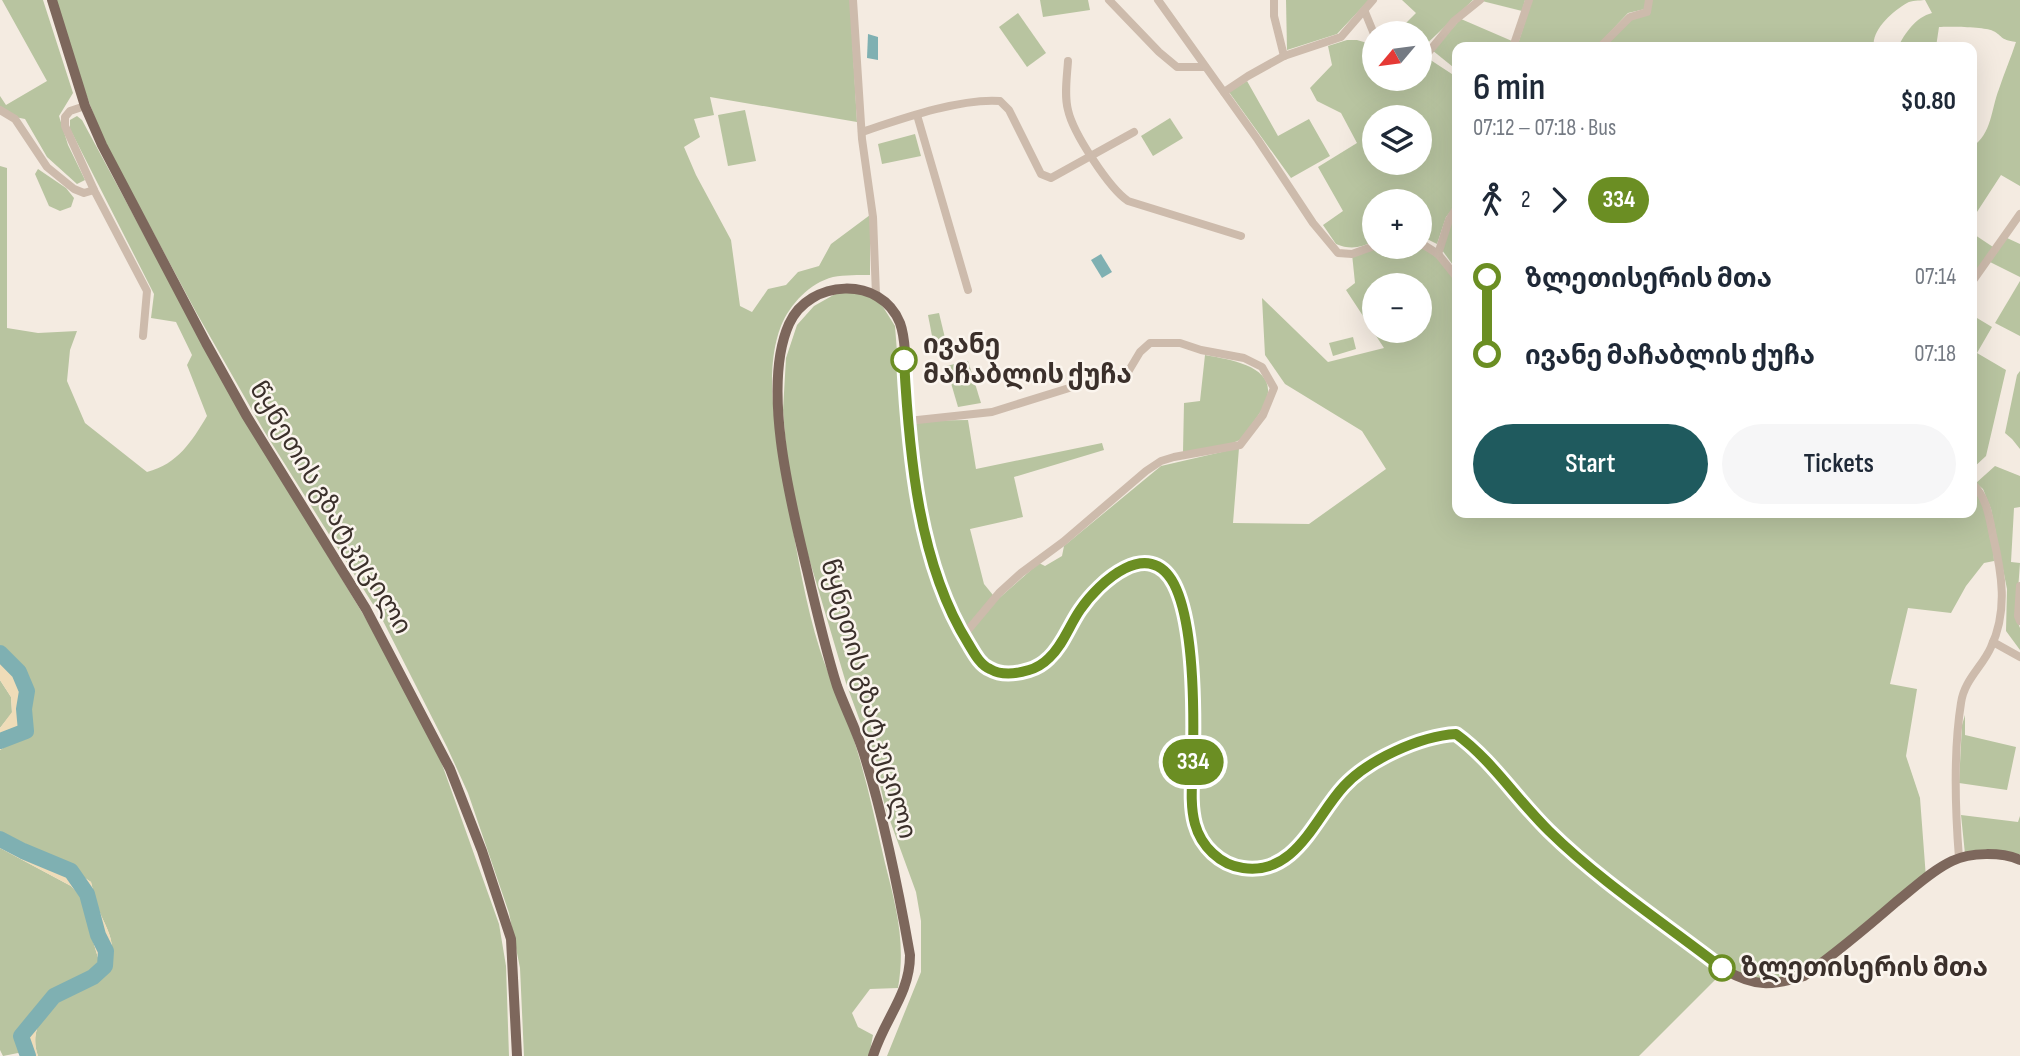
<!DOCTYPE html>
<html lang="en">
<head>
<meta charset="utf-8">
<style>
	:root { --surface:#fff; --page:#f6f6f7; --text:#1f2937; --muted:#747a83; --accent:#1f5a5e }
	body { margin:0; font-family:"Sofia Sans Condensed","Noto Sans Georgian",sans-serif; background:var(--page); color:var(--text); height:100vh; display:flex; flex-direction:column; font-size:26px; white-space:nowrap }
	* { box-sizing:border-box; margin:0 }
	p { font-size:23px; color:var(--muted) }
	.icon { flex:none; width:38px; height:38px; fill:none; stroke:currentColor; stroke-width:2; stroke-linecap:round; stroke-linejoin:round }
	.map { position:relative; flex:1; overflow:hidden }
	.panel { position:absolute; left:1452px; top:42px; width:525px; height:476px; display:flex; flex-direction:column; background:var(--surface); border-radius:14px; box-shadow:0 7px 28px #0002 }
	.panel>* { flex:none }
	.badge { padding:0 14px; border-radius:23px; font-size:24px; line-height:46px }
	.needle { width:46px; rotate:241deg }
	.tools { position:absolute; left:1362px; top:21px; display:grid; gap:14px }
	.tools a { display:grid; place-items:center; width:70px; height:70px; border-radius:50%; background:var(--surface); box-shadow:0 7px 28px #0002; font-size:35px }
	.map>.badge { position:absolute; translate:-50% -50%; box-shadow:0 0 0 4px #fff }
	.legs { display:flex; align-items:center; gap:10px; height:77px; padding:0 21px; font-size:23px }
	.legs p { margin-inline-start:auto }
	.headline { display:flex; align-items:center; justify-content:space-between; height:119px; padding:0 21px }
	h1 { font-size:38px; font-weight:600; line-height:52px }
	.action { display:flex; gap:14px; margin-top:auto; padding:14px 21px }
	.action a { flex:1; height:80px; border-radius:42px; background:var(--accent); color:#fff; font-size:28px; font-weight:600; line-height:80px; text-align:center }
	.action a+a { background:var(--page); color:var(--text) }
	ul { padding:0 21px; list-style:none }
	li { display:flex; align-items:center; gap:24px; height:77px; font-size:26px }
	li i { display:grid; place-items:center; width:10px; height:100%; margin:0 9px; background:currentColor }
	li i::after { content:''; width:18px; height:18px; margin:-9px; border:5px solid; border-radius:50%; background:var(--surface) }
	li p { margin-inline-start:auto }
	li:first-child i { background:linear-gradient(#0000 50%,currentColor 0) }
	li:last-child i { background:linear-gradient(currentColor 50%,#0000 0) }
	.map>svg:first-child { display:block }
</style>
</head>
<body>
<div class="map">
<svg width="2020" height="1056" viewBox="0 0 2020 1056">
	<rect width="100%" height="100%" fill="#f4ebe1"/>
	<!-- green -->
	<g fill="#b8c4a0" fill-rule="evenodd">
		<polygon points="2,0 43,0 73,93 59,116 68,145 85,180 77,184 47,157 25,119 0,114 0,96 6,105 47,81"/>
		<path d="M 56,0 L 850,0 L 857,122 L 710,97 L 714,115 L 694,119 L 700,137 L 684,147 L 696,175 L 731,240 L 740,306 L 752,312 L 768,289 L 786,285 L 798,272 L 819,266 L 831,244 L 870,215 L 870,275 C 859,275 845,275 833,277 C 810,283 790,304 781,326 C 764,369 775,429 783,473 C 794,532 802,593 820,650 C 829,678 843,705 852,734 C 866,776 875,820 885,863 C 896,907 906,942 898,988 L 870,989 L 852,1013 L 858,1027 L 873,1035 L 869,1056 L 524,1056 L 520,968 L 509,913 L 468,793 L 447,747 L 381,617 L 264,431 L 196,312 L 104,141 L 84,89 Z"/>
		<polygon points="1040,0 1088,0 1090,10 1043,17"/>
		<polygon points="1286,0 1369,0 1337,34 1287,50"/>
		<polygon points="1402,0 1473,0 1419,51 1419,33 1396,33 1416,13"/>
		<polygon points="1484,0 1525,0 1522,11 1482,1"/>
		<polygon points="1532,0 1645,0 1645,9 1628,13 1596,47 1517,47"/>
		<path d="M 1651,0 L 1924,0 C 1919,1 1912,0 1907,3 C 1893,11 1871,30 1874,47 L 1603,47 L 1631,19 L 1648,14 Z"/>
		<path d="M 1925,0 L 2020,0 L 2020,186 L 2001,175 L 1975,215 L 1972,213 L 1972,147 C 1992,134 1991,109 1999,89 C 2004,73 2011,58 2016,42 C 1999,40 2003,35 1991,30 C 1983,27 1948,26 1939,27 L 1936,47 L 1898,47 C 1905,33 1916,17 1932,13 Z"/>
		<polygon points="1018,13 1046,53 1027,67 999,27"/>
		<polygon points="1461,19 1512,41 1510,47 1458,47 1458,71 1432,50"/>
		<path d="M 1347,40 L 1357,40 L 1374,45 L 1374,79 L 1419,79 L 1419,60 L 1429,59 L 1458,78 L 1458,202 L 1446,217 L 1437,244 L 1419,235 L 1419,201 L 1374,201 L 1374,241 C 1361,248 1350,250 1336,244 L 1323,225 L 1343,211 L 1318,167 L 1357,143 L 1341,113 L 1317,101 L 1310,88 L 1332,65 L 1328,46 ZM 1374,117 L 1419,117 L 1419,163 L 1374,163 Z"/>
		<polygon points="1247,81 1278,136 1309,119 1330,156 1291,178 1229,92"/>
		<polygon points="745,110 756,161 728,166 718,115"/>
		<path d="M 77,116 L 82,120 L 228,390 L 378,639 L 438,753 L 499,924 L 506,966 L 509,1056 L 38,1056 C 30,1034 40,1015 58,1001 C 77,985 109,984 112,953 C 113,935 104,924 98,908 C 95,899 93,890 91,882 L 66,865 L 0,831 L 0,750 L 11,743 L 25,720 L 29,701 L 0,645 L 0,166 L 7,168 L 7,328 L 38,333 L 77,331 L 70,350 L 67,381 L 85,423 L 147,472 C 178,464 192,441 207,416 L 187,365 L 192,355 L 176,322 L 151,318 L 154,294 L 70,129 L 70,120 Z"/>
		<polygon points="1170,118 1183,138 1153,156 1141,136"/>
		<polygon points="915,134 921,156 882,164 878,144"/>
		<polygon points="38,169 66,188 74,198 71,207 60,211 49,206 35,174"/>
		<polygon points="1458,210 1458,272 1442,250 1451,222"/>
		<polygon points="1972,233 1993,247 1972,277"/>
		<polygon points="2007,238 2020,244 2020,277 1990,262"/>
		<path d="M 1425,245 L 1458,279 L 1458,513 L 1972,513 L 1972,483 C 1991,502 1993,536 1994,561 L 1984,563 L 1966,586 L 1951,613 L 1908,608 L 1890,684 L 1917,689 L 1906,756 L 1920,798 L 1926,878 L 1804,976 L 1761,985 L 1725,970 L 1639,1056 L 887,1056 L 921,972 L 921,921 L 916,892 L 885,807 L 875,762 L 846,683 L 803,538 L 787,459 L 783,410 L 786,358 L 797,325 L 814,306 L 837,293 L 861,293 L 878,299 L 895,326 L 899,378 L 915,494 L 934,567 L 908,421 L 968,420 L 976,469 L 1102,443 L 1104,450 L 1014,477 L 1023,517 L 970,529 L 984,584 L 997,600 L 1039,563 L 1045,566 L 1062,556 L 1064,546 L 1161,466 L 1239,448 L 1233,523 L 1309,524 L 1386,469 L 1362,431 L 1285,384 L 1265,355 L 1262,298 L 1328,362 L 1384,348 L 1346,290 L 1355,283 L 1352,254 L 1374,247 ZM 1374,285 L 1419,285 L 1419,331 L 1374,331 Z"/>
		<polygon points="2020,281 2020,336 1995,323"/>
		<polygon points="939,313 945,338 933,341 928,315"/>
		<polygon points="1972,315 1992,327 1977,353 2006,370 1986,456 1972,469"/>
		<polygon points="1353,337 1356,349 1333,356 1329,343"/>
		<path d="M 1205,355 C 1239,361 1291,370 1257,417 C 1252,423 1247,434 1241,439 C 1229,447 1197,450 1183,452 L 1184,403 L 1200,401 Z"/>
		<polygon points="968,361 981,403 958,407 946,366"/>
		<polygon points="2020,371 2020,449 2012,439 2005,433 2017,375"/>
		<polygon points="1995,466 2020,476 2020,507 2014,508 2011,562 2020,563 2016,618 2020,628 2020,650 2006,631 2007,589 1991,509 1983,489 1976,483"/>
		<polygon points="0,680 11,697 12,713 0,728"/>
		<polygon points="1965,715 1965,735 2016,747 2007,790 1959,783 1962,725"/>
		<polygon points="1961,815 2018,822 2020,816 2020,854 1965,854"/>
		<polygon points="0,848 71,886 82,898 87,921 99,961 84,977 52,992 18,1034 24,1056 18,1053 3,1056 0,1050"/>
	</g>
	<!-- sand -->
	<g fill="#efdcb8">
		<path d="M 0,645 C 32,675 43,724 0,750 L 0,728 L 12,712 L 11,697 L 0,680 Z"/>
		<path d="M 0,831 L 66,866 L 91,882 C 93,890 95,899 98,908 C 104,924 113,935 112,953 C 109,984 77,985 58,1001 C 40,1015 30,1034 38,1056 L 24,1056 L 18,1034 L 52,992 L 84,977 L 99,961 L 87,921 L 82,898 L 71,886 L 0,848 Z"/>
	</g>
	<!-- water -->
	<g fill="#7fb0b2">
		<polygon points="868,34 878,37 878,60 867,58"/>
		<polygon points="1101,254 1112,272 1102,278 1091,260"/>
	</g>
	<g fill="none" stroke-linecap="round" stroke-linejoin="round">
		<!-- river -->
		<g stroke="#7fb0b2" stroke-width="16">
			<polyline points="0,653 19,672 27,691 24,709 26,731 0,741"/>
			<polyline points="0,839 23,851 71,871 87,894 98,935 106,951 105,966 93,977 54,996 21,1036 28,1056"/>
		</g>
		<!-- minor -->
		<g stroke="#cdbbac" stroke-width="8">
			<polyline points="853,0 862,139 873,217 876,295"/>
			<polyline points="1109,0 1159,52 1177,67 1205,67"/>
			<polyline points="1158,0 1258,140 1313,223 1338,253 1352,254 1374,246"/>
			<polyline points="1274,0 1274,16 1284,56"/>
			<polyline points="1365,12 1374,34"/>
			<polyline points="1513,47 1529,0"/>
			<polyline points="1600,47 1630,17 1647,12 1649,0"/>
			<polyline points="1419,56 1427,54 1454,21 1480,0"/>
			<path d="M 1068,61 C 1067,77 1064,95 1068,110 C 1073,133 1109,188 1128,201 L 1241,236"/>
			<polyline points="1224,92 1248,76 1284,56 1341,37 1373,0"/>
			<polyline points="85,106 70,111 65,117 65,126 94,190 147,291 143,336"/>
			<polyline points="0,110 15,119 47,167 74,189 84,193 94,190"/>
			<polyline points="917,115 968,290"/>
			<path d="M 862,132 C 901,119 960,98 1000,101 L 1009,110 L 1041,174 L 1051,178 L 1134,132"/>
			<polyline points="1419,242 1438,254 1458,279"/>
			<polyline points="1438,254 1449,220 1458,206"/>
			<polyline points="1972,282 2020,214"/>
			<polyline points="908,421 992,412 1082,384 1119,378 1128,372 1140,352 1150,343 1180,343 1201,350 1244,358 1262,367 1274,388 1263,415 1240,445 1174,457 1161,461 1146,471 1063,542 1021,573 999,593 963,636"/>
			<polyline points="2020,586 2018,616 2020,621"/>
			<polyline points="1993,642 2020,657"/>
			<path d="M 1959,858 C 1955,807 1953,753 1961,703 C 1964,680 1983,666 1991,647 C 2008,611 2002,573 1993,536 C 1989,516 1987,498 1972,483"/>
		</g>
		<!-- major -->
		<g stroke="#7d675c" stroke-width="10">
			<polyline points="52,0 85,106 102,145 206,343 246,415 366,609 450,769 482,851 511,939 517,1056"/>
			<path d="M 873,1056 C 884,1019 910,995 910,955 C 898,887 884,817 863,751 C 856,729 845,708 837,686 C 825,648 816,609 807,570 C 791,504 761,387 789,324 C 809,279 881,275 900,323 C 908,345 905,388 907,412 C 912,482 933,606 978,659 C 996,681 1031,675 1050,658 C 1064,643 1070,623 1082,607 C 1100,582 1142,541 1170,578 C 1193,610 1194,713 1193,754 C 1193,777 1189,802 1195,824 C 1199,836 1207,849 1217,857 C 1228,866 1240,869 1254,868 C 1302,867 1317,813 1346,784 C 1368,762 1386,755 1414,745 C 1437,736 1448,728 1469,744 L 1548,830 L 1582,861 L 1725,970 C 1755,987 1771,986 1804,976 C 1836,953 1866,928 1896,902 C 1914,888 1931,871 1952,861 C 1970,852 2002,852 2020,860"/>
		</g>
	</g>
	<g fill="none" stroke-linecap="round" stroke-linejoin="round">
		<defs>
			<path id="line-1" d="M 904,360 C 909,452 918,563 968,643 C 974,653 980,665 990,669 C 1002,676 1016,674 1029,670 C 1036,668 1044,663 1049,658 C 1063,645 1069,626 1080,610 C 1099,582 1149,536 1174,584 C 1194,623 1194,710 1193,755 C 1193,777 1189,802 1195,824 C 1201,846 1220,865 1243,868 C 1296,876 1315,817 1344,786 C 1368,760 1420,736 1456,734 C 1492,760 1517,800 1549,831 C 1601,882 1664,923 1722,968"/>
		</defs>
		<!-- line-1 casing -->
		<use href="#line-1" stroke="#fff" stroke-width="16"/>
		<!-- line-1 -->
		<use href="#line-1" stroke="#6b8e23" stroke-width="10"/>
	</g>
	<!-- markers -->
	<g fill="#fff" stroke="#6b8e23" stroke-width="3.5">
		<circle cx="904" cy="360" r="12"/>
		<circle cx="1722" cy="968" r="12"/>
	</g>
	<g text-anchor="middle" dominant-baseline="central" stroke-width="5" stroke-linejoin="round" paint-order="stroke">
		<!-- stop labels -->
		<g font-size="26" font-weight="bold" fill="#3b302b" stroke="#fbf5ee" text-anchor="start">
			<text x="923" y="345">ივანე<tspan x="923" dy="30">მაჩაბლის ქუჩა</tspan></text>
			<text x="1741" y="968">ზლეთისერის მთა</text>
		</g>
		<!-- street labels -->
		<g font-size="26" fill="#3b302b" stroke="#fbf5ee">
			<text transform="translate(330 508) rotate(59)">წყნეთის გზატკეცილი</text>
			<text transform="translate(868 699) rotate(74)">წყნეთის გზატკეცილი</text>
		</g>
	</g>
</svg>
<div class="tools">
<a><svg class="needle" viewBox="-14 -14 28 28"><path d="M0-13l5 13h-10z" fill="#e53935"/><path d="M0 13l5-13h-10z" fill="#747a83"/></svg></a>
<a><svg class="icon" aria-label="layers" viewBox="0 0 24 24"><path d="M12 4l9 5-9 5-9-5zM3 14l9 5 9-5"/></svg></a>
<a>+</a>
<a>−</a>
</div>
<b class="badge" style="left:1193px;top:762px;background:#6b8e23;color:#fff">334</b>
<section class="panel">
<div class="headline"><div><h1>6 min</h1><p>07:12 – 07:18 · Bus</p></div><b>$0.80</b></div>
<div class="legs"><svg class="icon" aria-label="walk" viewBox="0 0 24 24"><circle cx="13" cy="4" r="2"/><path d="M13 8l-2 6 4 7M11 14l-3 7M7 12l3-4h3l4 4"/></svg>2<svg class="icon" aria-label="forward" viewBox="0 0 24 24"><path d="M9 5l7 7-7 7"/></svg><b class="badge" style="background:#6b8e23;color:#fff">334</b></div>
<ul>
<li><i style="color:#6b8e23"></i><b>ზლეთისერის მთა</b><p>07:14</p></li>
<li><i style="color:#6b8e23"></i><b>ივანე მაჩაბლის ქუჩა</b><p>07:18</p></li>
</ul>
<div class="action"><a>Start</a><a>Tickets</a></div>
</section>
</div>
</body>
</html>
